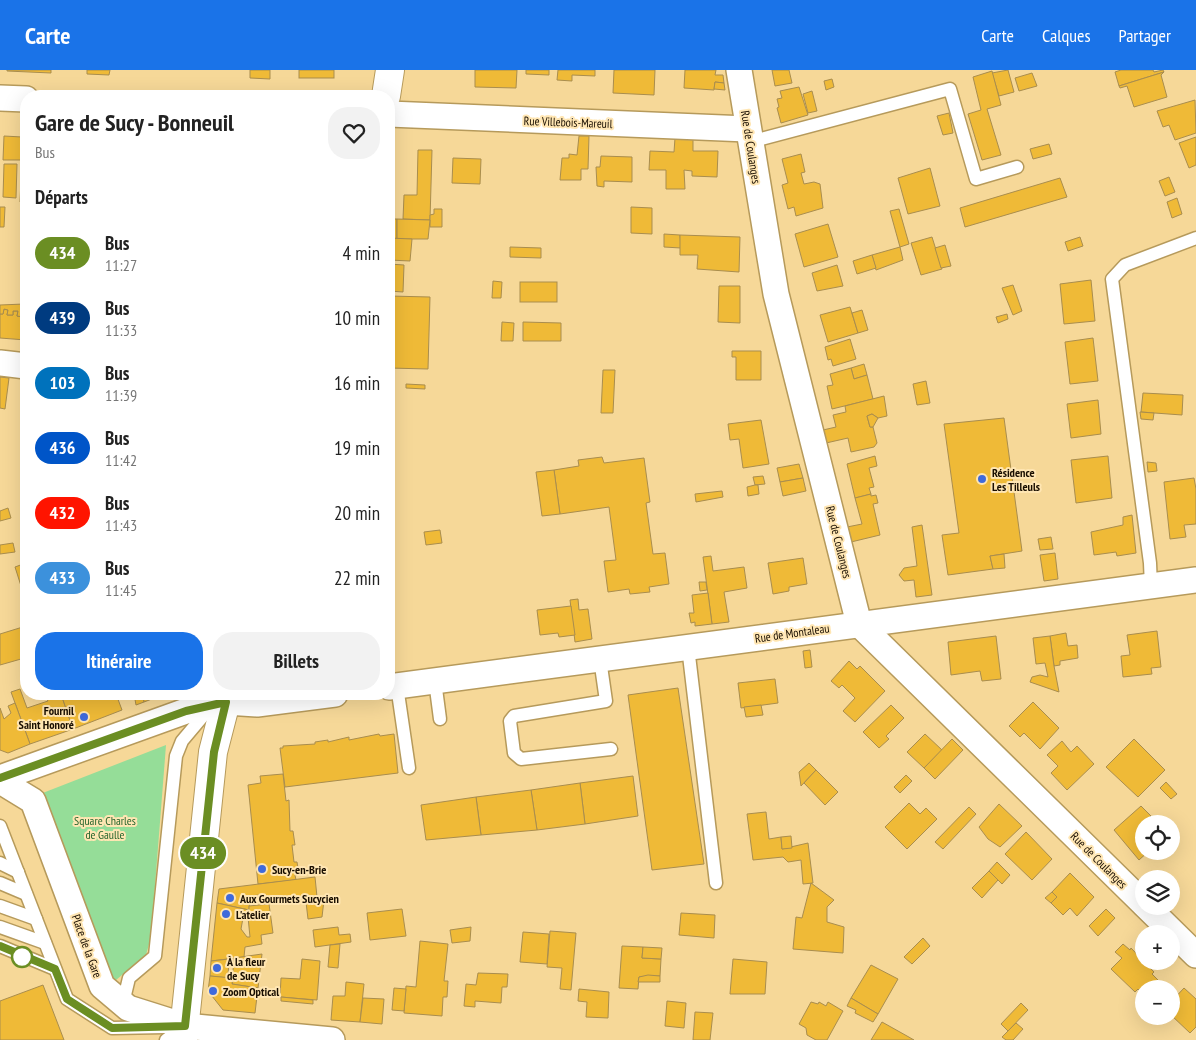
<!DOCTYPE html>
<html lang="fr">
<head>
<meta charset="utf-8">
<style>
	:root { --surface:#fff; --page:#f2f2f2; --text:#222; --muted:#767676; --accent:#1a73e8 }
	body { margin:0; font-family:"PT Sans Narrow",sans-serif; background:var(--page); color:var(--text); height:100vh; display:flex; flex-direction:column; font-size:19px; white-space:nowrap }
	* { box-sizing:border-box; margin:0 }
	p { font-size:16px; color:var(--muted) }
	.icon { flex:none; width:28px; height:28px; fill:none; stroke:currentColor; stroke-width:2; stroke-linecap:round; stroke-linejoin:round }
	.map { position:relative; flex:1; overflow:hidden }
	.sheet { position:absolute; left:20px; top:20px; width:375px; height:610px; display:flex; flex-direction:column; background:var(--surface); border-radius:20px; box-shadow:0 5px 20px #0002 }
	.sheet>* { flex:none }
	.badge { padding:0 10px; border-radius:16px; font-size:18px; line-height:32px }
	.controls { position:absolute; left:1135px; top:745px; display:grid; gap:10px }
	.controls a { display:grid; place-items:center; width:45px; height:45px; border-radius:50%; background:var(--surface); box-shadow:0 5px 20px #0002; font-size:25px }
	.map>.badge { position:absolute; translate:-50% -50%; box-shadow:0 0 0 2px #fff }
	h2 { padding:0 15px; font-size:19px; line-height:45px }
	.round { display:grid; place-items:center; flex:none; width:52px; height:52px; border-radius:20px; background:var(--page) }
	.summary { display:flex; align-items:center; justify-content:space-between; height:85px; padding:0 15px }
	h1 { font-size:24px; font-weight:800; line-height:38px }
	.primary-button { display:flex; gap:10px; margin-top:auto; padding:10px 15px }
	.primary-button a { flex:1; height:58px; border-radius:20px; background:var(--accent); color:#fff; font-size:20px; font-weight:800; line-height:58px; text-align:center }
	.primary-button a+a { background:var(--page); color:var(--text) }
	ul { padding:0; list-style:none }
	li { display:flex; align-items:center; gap:15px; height:65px; padding:0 15px }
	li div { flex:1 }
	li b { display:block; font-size:19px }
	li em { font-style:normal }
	li .badge { min-width:55px; font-weight:700; text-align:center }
	header { display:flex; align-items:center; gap:30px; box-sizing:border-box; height:70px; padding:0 25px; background:var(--accent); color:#fff }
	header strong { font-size:24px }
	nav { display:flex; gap:28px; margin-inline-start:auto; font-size:18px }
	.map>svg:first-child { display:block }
</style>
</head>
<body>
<header>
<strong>Carte</strong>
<nav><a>Carte</a><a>Calques</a><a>Partager</a></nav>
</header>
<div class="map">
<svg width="1196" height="970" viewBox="0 0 1196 970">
	<rect width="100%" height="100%" fill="#f6d898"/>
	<!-- green -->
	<polygon fill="#95dd98" points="166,675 151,867 146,885 110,915 35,726"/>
	<!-- building -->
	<g fill="#efba37" stroke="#a98d4e" fill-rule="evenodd">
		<polygon points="7,0 51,0 51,3 7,1"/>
		<polygon points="87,0 110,0 109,5 87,4"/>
		<polygon points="250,0 270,0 270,9 250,8"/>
		<rect x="299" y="0" width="35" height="8"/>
		<polygon points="475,0 517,0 516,18 475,17"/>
		<polygon points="526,0 549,0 549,5 526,4"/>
		<polygon points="558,0 595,0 595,6 572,5 572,11 557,10"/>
		<polygon points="614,0 655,0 654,25 613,23"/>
		<polygon points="685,0 716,0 715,5 723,5 724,13 715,12 714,20 684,18"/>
		<polygon points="772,0 789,0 792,13 775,16"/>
		<polygon points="1008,0 1014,22 999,26 992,3"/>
		<polygon points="1121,0 1153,0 1154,2 1163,0 1164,2 1119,16 1115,2"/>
		<polygon points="992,1 1001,35 987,39 1001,85 982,90 968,44 981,40 973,7"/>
		<polygon points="1164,2 1161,5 1167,27 1134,37 1127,16 1120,18 1119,16"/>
		<polygon points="1032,3 1037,16 1019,21 1015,8"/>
		<polygon points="832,9 834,17 826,20 824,11"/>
		<polygon points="715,12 724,13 725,20 714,19"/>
		<polygon points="799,17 808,45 781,53 777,38 779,37 777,29 782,28 780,21"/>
		<polygon points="812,21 817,41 808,43 803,24"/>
		<polygon points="1195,30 1196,63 1175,70 1169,55 1163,57 1157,41"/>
		<polygon points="949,43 953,63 943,65 937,46"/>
		<polygon points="4,66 22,67 21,90 3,90"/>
		<polygon points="579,66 589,66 588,99 581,99 581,110 560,110 562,88 569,88 569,84 577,85"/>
		<polygon points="1196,67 1196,95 1189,98 1179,73"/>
		<polygon points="675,68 693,69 693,81 718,81 717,107 692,106 692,101 684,100 685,119 666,119 666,100 649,100 650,81 674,82"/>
		<polygon points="1049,74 1052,84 1033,89 1030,79"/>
		<polygon points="418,80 432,80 430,150 403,149 404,125 417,125"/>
		<polygon points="801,84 805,102 801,103 804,114 814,112 820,114 823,138 796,146 794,137 788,139 782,115 788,113 782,89"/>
		<polygon points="601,86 632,87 632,112 604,111 604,117 597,116 596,97 600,97"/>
		<polygon points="453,88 481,89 480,114 452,113"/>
		<polygon points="4,94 17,94 16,128 3,127"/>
		<polygon points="930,98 940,136 908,144 898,108"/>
		<polygon points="1169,107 1175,122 1165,126 1159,111"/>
		<polygon points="1060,108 1067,127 965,157 960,138"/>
		<polygon points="21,110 26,111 26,132 20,132"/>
		<polygon points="1177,128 1182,144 1172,148 1167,132"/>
		<polygon points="0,137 5,137 4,157 0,157"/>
		<polygon points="631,137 652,138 652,164 631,163"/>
		<polygon points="434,139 442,139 442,157 430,157 430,145 434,144"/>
		<polygon points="899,139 909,174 900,177 890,141"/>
		<polygon points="394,149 397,149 397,169 393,169"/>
		<polygon points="397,149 430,150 428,169 397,169"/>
		<polygon points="828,154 838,187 804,197 795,164"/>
		<polygon points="664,164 680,165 681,178 664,177"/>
		<polygon points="680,165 740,167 739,202 697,199 698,185 680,185"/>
		<polygon points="932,167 942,199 921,205 911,173"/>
		<polygon points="1080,167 1083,176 1068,181 1065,172"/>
		<polygon points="389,168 412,169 410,191 389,190"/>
		<polygon points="945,175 951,196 941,198 935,178"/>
		<polygon points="510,177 541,178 541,188 510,187"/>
		<polygon points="900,177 903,190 876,200 872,185"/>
		<polygon points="872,185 876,198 857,204 853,191"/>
		<polygon points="389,194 404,195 403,222 389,221"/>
		<polygon points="837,195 843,216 817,221 812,203"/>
		<polygon points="1091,210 1095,251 1064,254 1060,214"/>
		<polygon points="493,211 502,212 501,228 492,228"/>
		<rect x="520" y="212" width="37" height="20"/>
		<polygon points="1013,215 1022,241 1013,245 1002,218"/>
		<polygon points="719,216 740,216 740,253 718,252"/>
		<polygon points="389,226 430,227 428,299 389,298"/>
		<polygon points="24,234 26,234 26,270 0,268 0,244 3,244 4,239 8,240 7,245 13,245 13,241 18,241 17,246 23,247"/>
		<polygon points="24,234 23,247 17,246 18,241 13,241 13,245 7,245 8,240 4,239 3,244 0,244 0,235"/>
		<polygon points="850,237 858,263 828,272 820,245"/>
		<polygon points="862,240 868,260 858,263 852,243"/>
		<polygon points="1007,244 1008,249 998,253 996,247"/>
		<polygon points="502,252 514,253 513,271 501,271"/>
		<polygon points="523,252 561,253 561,271 523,271"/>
		<polygon points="1093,268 1098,311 1070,314 1065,272"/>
		<polygon points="850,269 856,289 833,296 831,289 828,290 825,277"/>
		<polygon points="732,281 761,281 761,310 736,310 736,287 732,287"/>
		<polygon points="864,294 867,305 854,309 851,298"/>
		<polygon points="851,298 854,309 867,305 873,329 832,339 827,316 833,315 830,304"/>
		<polygon points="603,300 615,300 613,343 601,343"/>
		<polygon points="0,307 9,308 5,339 0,338"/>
		<polygon points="926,311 930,333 917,335 913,314"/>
		<polygon points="406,314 425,315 425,319 406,318"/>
		<polygon points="1143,323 1183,325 1182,345 1141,342"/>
		<polygon points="884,326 887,346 878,348 872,344 867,346 870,357 873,357 877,373 874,377 851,382 848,368 826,373 823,360 836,357 833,345 846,342 845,336"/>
		<polygon points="1098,330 1101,364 1071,368 1067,334"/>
		<polygon points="1140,342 1154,343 1153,350 1141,349"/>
		<polygon points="872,344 878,348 873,357 870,357 867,346"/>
		<polygon points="1004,348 1022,481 990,486 993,499 948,505 942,465 959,463 944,354"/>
		<polygon points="761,350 769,394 743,398 739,369 730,370 728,354"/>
		<polygon points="875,386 877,396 869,398 874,417 869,418 871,424 855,428 847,394"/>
		<polygon points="1108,386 1112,428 1076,433 1071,390"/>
		<polygon points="602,387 604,393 644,388 650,432 646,433 653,484 665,483 669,514 649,517 650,522 630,524 629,519 608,522 604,491 616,490 609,437 560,444 554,400 579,396 578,390"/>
		<polygon points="1147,392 1156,393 1157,401 1148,402"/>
		<polygon points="799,394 803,408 780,412 777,398"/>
		<polygon points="554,400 560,444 542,446 536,402"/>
		<polygon points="763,406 765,414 755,415 753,407"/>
		<polygon points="803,408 806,421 783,426 780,412"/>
		<polygon points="1194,408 1196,419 1196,454 1184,455 1186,467 1170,469 1164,412"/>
		<polygon points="755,415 758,415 759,424 748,426 747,417"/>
		<polygon points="722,421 723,427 696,432 695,424"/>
		<polygon points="871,424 871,426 876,425 878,433 873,434 880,465 851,472 847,457 862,454 855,428"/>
		<polygon points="8,438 11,448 0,451 0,441"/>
		<polygon points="1132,445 1136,483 1117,486 1116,482 1094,485 1091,462 1123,455 1123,447"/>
		<polygon points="922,455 932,525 916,527 914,510 904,511 899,505 904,498 917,496 912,457"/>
		<polygon points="440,460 442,473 426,475 424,462"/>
		<polygon points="1051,467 1053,479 1040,480 1038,469"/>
		<polygon points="13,473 15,482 0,484 0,475"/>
		<polygon points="1055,483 1058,509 1044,511 1040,485"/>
		<polygon points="1004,484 1005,498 993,499 990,486"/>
		<polygon points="711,486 713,501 744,497 747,518 724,522 729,552 712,554 703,487"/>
		<polygon points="803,488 807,514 789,517 789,521 773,524 768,493"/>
		<polygon points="26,493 26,518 22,519 15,497"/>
		<polygon points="699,512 706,512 707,520 700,521"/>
		<polygon points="708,523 712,554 695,556 695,552 691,553 689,543 694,543 692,525"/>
		<polygon points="578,529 579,540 588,539 592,569 575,572 570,530"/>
		<polygon points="571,536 575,565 559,567 558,563 540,565 537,540"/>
		<polygon points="26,556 26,606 21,589 0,595 0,564"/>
		<polygon points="1157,561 1161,597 1151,598 1152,604 1123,607 1121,586 1130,585 1127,565"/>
		<polygon points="1066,563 1068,576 1077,575 1078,588 1060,591 1060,595 1054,596 1050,566"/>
		<polygon points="996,566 1001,609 982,611 980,601 951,605 948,572"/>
		<polygon points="1050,566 1054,596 1059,622 1030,612 1032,607 1040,605 1048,607 1045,593 1036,594 1033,568"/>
		<polygon points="810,580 812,597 805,598 803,581"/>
		<polygon points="849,591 857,599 860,596 885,621 855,652 843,641 855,628 842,615 839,618 831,611"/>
		<polygon points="775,609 778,633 741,638 738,613"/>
		<polygon points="678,618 704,794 652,800 628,625"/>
		<polygon points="20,619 27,638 48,631 43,624 61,624 73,659 30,674 11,622"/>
		<polygon points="61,624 116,624 122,640 73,659"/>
		<polygon points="134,624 143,624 144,632 136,635"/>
		<polygon points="143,624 165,624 144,632"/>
		<polygon points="1033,632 1059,658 1040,679 1024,663 1020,667 1009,656"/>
		<polygon points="15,633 30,674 8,683 0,680 0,638 4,649 11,643 8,636"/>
		<polygon points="761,635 763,645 746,647 744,637"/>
		<polygon points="891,635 904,648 886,666 889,669 879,678 863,662"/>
		<polygon points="379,664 380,666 394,664 398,703 285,717 280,678 283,678 283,676 315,674 315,672 328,670 328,672 349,667 349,670"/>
		<polygon points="925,664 942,680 924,698 907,682"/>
		<polygon points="952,669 963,680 935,709 924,698"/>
		<polygon points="1134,669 1165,700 1138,727 1106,697"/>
		<polygon points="1062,671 1071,682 1077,676 1094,694 1067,720 1051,703 1058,696 1047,685"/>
		<polygon points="809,693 816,700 801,716 799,702"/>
		<polygon points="816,700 838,722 825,735 804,713"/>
		<polygon points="283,704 286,731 289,730 290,761 293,761 295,775 292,775 294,792 297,792 299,805 295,805 296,810 258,814 248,715 261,713 260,706"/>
		<polygon points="906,705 912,711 900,723 894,717"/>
		<polygon points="633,706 638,746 585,754 580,713"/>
		<polygon points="1166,712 1177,724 1171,729 1160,718"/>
		<polygon points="580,713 585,754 537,760 531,720"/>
		<polygon points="531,720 537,760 481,765 476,727"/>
		<polygon points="476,727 481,765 426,770 421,735"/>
		<polygon points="909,733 920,744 926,738 937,749 907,779 885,757"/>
		<polygon points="999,734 1022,756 1000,777 988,769 979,757"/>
		<polygon points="1141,736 1151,746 1142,755 1144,781 1149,781 1139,790 1114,760"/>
		<polygon points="969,737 976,744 943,779 935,772"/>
		<polygon points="766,742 769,769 781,767 782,779 808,773 813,813 803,814 801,790 788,792 783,787 753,790 747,744"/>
		<polygon points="1026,762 1052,789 1032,810 1005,784"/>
		<polygon points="791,766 792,778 782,779 781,767"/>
		<polygon points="997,792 1010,805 1002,814 989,801"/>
		<polygon points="989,801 998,810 982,828 972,818"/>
		<polygon points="1070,803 1094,827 1077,846 1070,838 1063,845 1051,833 1057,827 1052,822"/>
		<polygon points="315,807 317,827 276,833 276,829 260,830 259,825 250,826 249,840 217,833 219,819"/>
		<polygon points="811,813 834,830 827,837 827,852 844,857 843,883 793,879 796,847 802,848"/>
		<polygon points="1052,822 1057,827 1051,833 1045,828"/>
		<polygon points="324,830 322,847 308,849 306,832"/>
		<path d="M 217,833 L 249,840 L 249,836 L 269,834 L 273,863 L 261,865 L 262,874 L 245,877 L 244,887 L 211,891 ZM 248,847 L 250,867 L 247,867 L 241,859 L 243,848 Z"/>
		<polygon points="402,839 406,866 370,870 367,843"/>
		<polygon points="1106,839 1115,848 1098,866 1089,856"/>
		<polygon points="681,843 715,845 714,868 679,865"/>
		<polygon points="338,857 339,865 350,864 351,872 315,877 313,860"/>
		<polygon points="471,857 470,871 452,873 450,860"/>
		<polygon points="550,861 576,863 571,920 560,919 562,898 547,897"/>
		<polygon points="523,862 549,864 547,894 520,892"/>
		<polygon points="923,868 930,876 912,894 904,887"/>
		<polygon points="420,871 448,874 444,911 448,911 447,927 443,927 442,946 404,943 406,916 416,917"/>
		<polygon points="340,874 338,898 328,897 330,875"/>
		<polygon points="1123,874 1130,880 1131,878 1154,902 1152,904 1158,910 1150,919 1144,919 1144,925 1138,919 1135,922 1111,899 1122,888 1115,882"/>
		<polygon points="622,876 643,877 642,888 661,889 660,906 639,907 638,919 619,918"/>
		<polygon points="643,877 662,878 661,889 642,888"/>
		<polygon points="262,884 258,918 232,914 234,888"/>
		<polygon points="229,889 228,908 210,906 211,891"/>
		<polygon points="302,889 320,891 317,930 280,927 281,908 300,909"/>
		<polygon points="733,889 767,892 765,924 730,924"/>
		<polygon points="871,895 898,909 878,944 851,928"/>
		<polygon points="478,903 508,904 507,917 502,917 501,933 475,931 475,937 464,936 466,914 476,915"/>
		<polygon points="648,905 660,906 660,912 638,912 639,907"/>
		<polygon points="210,906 233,908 232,914 258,918 255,943 223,940 208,921"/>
		<polygon points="346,912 364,914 360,952 331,950 333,926 345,926"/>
		<polygon points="43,915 64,970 0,970 0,931"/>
		<polygon points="394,918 406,919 404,941 392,940"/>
		<polygon points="1184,918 1196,929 1196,957 1190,963 1171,945 1171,932"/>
		<polygon points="579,919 609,922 608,948 586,947 587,932 578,931"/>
		<polygon points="281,927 313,930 313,934 281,931"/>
		<polygon points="363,928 384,929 382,954 360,952"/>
		<polygon points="851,928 878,944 873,952 855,943 856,940 847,936"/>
		<polygon points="667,931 686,933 684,958 665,956"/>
		<polygon points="811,932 818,934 819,932 826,936 828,932 843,941 827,970 816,970 807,965 806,958 799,954"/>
		<polygon points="1021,933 1028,940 1008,961 1001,954"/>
		<polygon points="695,942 713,943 710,970 693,970"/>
		<polygon points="882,952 907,966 914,970 871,970"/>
		<polygon points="1016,953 1023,959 1013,970 1006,970 1002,967"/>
	</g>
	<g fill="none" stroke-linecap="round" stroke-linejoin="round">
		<defs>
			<g id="service">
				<polyline points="750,72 950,19 976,109 1017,97"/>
				<polyline points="1151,517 1150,493 1112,209 1125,195 1196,168"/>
				<polyline points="688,577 716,813"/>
				<polyline points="600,589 606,631 514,646 510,651 514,683 521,689 611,679"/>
				<polyline points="435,611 440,649"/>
				<polyline points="397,616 409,698"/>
				<polyline points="0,756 67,929 112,958 165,957"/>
				<polyline points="0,793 18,802"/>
				<polyline points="0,813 26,824"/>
				<polyline points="0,836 36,849"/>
				<polyline points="0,857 45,873"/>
				<polyline points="0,876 55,899"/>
				<polyline points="123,933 129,908 155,886 176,686 182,671 209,639"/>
				<polyline points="166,970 183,957"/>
			</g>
			<g id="minor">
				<polyline points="739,0 776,224 859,554 1144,834"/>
				<polyline points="0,28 26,29"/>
				<polyline points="389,44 747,59"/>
				<polyline points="0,293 26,296"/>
				<polyline points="389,617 1196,510"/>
				<polyline points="0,708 186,641 226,632 257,634 335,624"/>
				<polyline points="0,711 33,731 102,916 128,938 185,956 332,970"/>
				<polyline points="1146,836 1196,885"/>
			</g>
			<g id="tertiary">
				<polyline points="386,26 390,0"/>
				<polyline points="183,970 213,682 228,624"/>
			</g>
		</defs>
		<!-- service casing -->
		<use href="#service" stroke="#b69a5b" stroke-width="15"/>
		<!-- minor casing -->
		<use href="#minor" stroke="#b69a5b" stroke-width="28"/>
		<!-- tertiary casing -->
		<use href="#tertiary" stroke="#b69a5b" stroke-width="30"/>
		<!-- service -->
		<use href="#service" stroke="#fff" stroke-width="12"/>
		<!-- minor -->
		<use href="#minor" stroke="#fff" stroke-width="25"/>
		<!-- tertiary -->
		<use href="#tertiary" stroke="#fff" stroke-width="28"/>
	</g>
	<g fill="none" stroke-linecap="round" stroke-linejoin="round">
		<defs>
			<polyline id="line" points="0,708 186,641 226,632 214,682 185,956 112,958 67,929 55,899 0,876"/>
		</defs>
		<!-- line casing -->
		<use href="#line" stroke="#fff" stroke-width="11"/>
		<!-- line -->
		<use href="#line" stroke="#6b8e23" stroke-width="8"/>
	</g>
	<!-- markers -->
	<g fill="#3f6adb" stroke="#ffe6b3" stroke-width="2">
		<circle cx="982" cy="409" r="5"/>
		<circle cx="84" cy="647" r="5"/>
		<circle cx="262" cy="799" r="5"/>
		<circle cx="230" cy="828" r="5"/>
		<circle cx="226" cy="844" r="5"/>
		<circle cx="217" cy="898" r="5"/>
		<circle cx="213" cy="921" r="5"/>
	</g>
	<circle fill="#fff" stroke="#6b8e23" stroke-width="2.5" cx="22" cy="887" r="10"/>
	<g text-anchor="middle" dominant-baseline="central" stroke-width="4" stroke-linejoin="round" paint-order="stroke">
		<!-- street labels -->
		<g font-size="12" fill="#190e00" stroke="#ffe6b3">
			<text transform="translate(568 52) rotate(2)">Rue Villebois-Mareuil</text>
			<text transform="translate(751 77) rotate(81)">Rue de Coulanges</text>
			<text transform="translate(839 472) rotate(76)">Rue de Coulanges</text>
			<text transform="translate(792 563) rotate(-8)">Rue de Montaleau</text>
			<text transform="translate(1099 790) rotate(45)">Rue de Coulanges</text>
			<text transform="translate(87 876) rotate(70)">Place de la Gare</text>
		</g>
		<!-- poi labels -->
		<g font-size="12" font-weight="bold" fill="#190e00" stroke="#ffe6b3" text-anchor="start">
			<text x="992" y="402">Résidence<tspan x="992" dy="14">Les Tilleuls</tspan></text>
			<text x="74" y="640" text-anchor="end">Fournil<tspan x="74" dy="14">Saint Honoré</tspan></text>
			<text x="272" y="799">Sucy-en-Brie</text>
			<text x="240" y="828">Aux Gourmets Sucycien</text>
			<text x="236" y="844">L'atelier</text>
			<text x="227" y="891">À la fleur<tspan x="227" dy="14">de Sucy</tspan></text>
			<text x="223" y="921">Zoom Optical</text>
		</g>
		<!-- park labels -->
		<g font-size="12" fill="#26652d" stroke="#ffe6b3">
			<text x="105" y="750">Square Charles<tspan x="105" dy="14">de Gaulle</tspan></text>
		</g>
	</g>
</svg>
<div class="controls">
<a><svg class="icon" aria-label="locate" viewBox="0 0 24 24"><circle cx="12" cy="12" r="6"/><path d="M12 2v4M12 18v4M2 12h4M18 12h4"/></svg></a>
<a><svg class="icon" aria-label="layers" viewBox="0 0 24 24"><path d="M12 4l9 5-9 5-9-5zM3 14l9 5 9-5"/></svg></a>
<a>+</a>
<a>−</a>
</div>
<b class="badge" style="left:203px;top:783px;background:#6b8e23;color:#fff">434</b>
<section class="sheet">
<div class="summary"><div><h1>Gare de Sucy - Bonneuil</h1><p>Bus</p></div><a class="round"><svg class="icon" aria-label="heart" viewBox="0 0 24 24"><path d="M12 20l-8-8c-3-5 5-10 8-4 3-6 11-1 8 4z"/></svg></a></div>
<h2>Départs</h2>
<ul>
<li><span class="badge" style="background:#6b8e23;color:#fff">434</span><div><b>Bus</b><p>11:27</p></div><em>4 min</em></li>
<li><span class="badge" style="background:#003b80;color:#fff">439</span><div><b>Bus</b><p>11:33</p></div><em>10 min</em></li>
<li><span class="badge" style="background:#0072bc;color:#fff">103</span><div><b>Bus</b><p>11:39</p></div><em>16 min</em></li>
<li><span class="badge" style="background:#0055c8;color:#fff">436</span><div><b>Bus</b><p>11:42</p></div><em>19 min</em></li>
<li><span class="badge" style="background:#ff1400;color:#fff">432</span><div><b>Bus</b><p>11:43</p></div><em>20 min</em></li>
<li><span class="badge" style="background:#3c91dc;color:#fff">433</span><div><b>Bus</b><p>11:45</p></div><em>22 min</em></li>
</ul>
<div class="primary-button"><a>Itinéraire</a><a>Billets</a></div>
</section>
</div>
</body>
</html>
